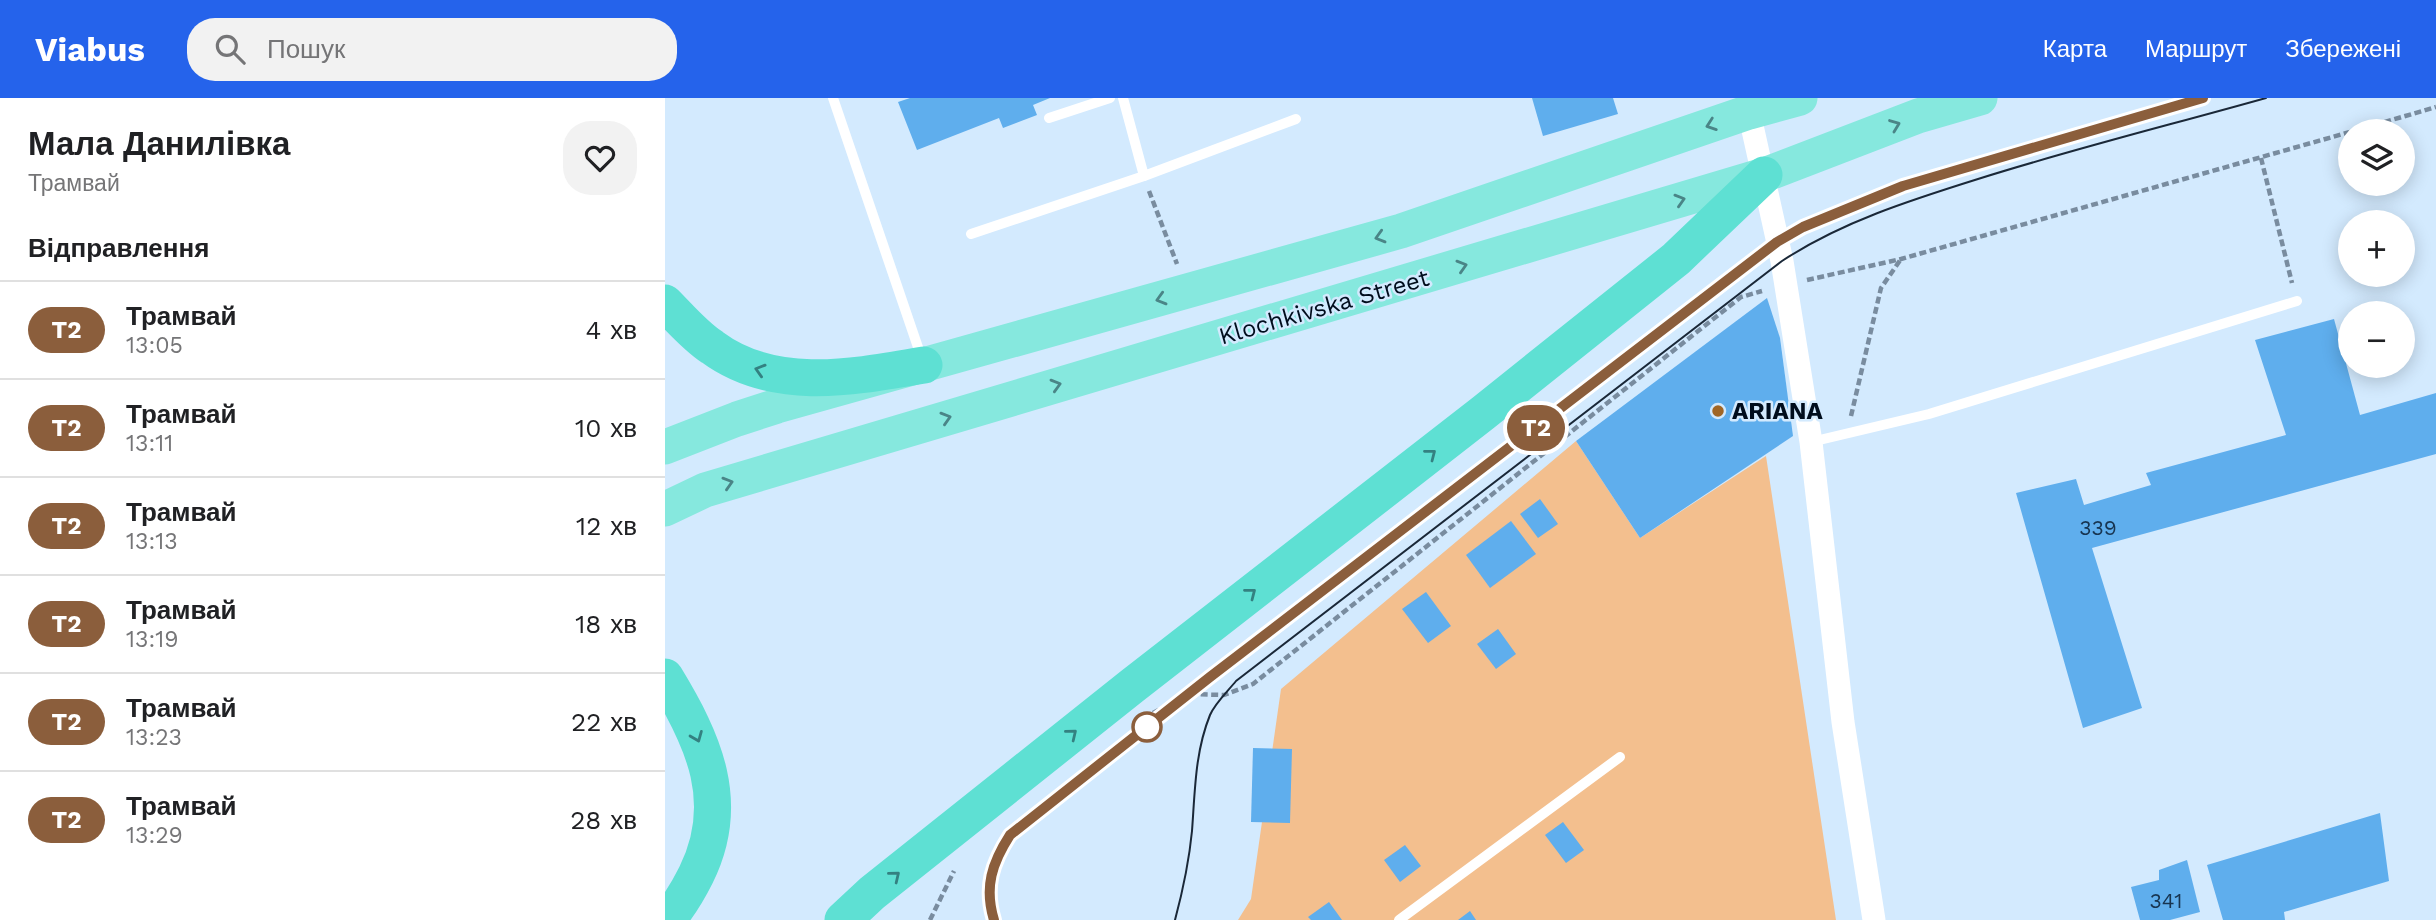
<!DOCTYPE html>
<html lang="uk">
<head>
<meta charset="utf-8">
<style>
	:root { --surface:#fff; --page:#f2f2f2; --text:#202124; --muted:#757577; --line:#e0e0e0; --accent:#2563eb }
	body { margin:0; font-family:"Work Sans",sans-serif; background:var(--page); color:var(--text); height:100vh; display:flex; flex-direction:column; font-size:26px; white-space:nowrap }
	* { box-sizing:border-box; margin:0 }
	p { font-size:23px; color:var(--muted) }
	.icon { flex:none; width:38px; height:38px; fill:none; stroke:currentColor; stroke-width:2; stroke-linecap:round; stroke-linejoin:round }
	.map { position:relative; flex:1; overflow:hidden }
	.panel { display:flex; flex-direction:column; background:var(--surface); width:665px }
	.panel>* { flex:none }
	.badge { padding:0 14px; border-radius:23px; font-size:24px; line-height:46px }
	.buttons { position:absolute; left:1673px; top:21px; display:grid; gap:14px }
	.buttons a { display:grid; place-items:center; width:77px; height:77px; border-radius:50%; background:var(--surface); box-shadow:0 4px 18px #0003; font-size:35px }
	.map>.badge { position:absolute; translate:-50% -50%; box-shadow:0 0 0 4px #fff }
	h2 { padding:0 28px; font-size:26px; line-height:63px }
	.round { display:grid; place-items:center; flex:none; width:74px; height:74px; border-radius:28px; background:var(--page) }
	.summary { display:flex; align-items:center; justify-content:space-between; height:119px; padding:0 28px }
	h1 { font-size:33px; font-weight:700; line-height:52px }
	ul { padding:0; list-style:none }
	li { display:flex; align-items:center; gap:21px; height:98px; padding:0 28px; border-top:2px solid var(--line) }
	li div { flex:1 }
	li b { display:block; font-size:26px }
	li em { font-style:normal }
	li .badge { min-width:77px; font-weight:700; text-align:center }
	header { display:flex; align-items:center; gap:42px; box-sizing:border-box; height:98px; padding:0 35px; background:var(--accent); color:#fff }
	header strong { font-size:33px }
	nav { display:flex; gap:38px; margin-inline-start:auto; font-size:24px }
	.search { width:490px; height:63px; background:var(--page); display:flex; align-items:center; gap:18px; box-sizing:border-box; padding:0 24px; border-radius:28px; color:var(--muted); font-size:26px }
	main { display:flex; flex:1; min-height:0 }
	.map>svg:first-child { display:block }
</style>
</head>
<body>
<header>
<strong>Viabus</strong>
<div class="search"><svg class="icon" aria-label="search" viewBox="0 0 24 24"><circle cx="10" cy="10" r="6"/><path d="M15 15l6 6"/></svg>Пошук</div>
<nav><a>Карта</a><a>Маршрут</a><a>Збережені</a></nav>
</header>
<main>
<section class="panel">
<div class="summary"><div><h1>Мала Данилівка</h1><p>Трамвай</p></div><a class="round"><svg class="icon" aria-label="heart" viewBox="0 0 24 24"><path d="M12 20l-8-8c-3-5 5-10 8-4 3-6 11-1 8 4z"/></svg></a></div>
<h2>Відправлення</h2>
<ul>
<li><span class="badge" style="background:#8b5e3c;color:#fff">T2</span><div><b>Трамвай</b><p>13:05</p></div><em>4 хв</em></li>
<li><span class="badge" style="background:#8b5e3c;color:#fff">T2</span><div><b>Трамвай</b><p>13:11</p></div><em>10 хв</em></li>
<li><span class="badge" style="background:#8b5e3c;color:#fff">T2</span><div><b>Трамвай</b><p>13:13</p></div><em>12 хв</em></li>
<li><span class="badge" style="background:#8b5e3c;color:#fff">T2</span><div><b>Трамвай</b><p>13:19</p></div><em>18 хв</em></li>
<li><span class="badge" style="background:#8b5e3c;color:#fff">T2</span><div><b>Трамвай</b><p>13:23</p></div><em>22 хв</em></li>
<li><span class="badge" style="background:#8b5e3c;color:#fff">T2</span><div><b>Трамвай</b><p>13:29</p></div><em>28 хв</em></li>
</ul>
</section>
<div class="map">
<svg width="1771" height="822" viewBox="0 0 1771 822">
	<rect width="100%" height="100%" fill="#d3eafe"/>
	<!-- green -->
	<polygon fill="#f3bf8e" points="911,343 975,440 1101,358 1171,822 573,822 586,801 616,591"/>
	<!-- building -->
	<g fill="#5faeed">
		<polygon points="245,0 385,0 368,7 372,17 338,30 334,20 252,52 233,4"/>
		<polygon points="867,0 948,0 953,16 878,38"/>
		<polygon points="1102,200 1115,240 1128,338 975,440 911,343"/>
		<polygon points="1669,221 1695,317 1771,295 1771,356 1427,450 1477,610 1418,630 1351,395 1411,381 1419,407 1486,387 1481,375 1621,337 1590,242"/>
		<polygon points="875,401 893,426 873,440 855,416"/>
		<polygon points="846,423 871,456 825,490 801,457"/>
		<polygon points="761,494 786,528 763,545 737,511"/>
		<polygon points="833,531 851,556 831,571 812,546"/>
		<polygon points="588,650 627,651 625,725 586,724"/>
		<polygon points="1715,715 1724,783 1619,814 1620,822 1558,822 1542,767"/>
		<polygon points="898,724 919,752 901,765 880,737"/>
		<polygon points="740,747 756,768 735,784 719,762"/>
		<polygon points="1522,762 1535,814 1505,822 1475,822 1466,789 1494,782 1494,772"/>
		<polygon points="664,804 677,822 646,822 643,819"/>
		<polygon points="805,813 811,822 793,822"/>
	</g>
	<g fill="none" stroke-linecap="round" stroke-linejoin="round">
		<!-- path -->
		<g stroke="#798c9f" stroke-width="4.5" stroke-dasharray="7 3.5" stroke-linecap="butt">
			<polyline points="1689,33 1771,9"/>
			<polyline points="1596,60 1627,185"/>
			<polyline points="484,93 512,166"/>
			<polyline points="1142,182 1236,161 1685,34"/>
			<polyline points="1186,318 1216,190 1236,161"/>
			<polyline points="488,615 523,596 559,597 588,586 1076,199 1097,193"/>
			<polyline points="265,822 289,773"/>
		</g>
		<!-- service -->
		<g stroke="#fff" stroke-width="10">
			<polyline points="168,0 257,261"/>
			<polyline points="458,0 479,78 631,21"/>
			<polyline points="384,20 445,0"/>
			<polyline points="306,136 479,78"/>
			<polyline points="1146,344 1264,316 1632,203"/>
			<polyline points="734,822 955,659"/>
		</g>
		<!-- minor -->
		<polyline stroke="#fff" stroke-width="23" points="1084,14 1117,163 1146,344 1178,624 1209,822"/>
		<!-- primary -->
		<g stroke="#86e8de" stroke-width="35">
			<polyline points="0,349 72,321 112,308 736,133 1084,14 1135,0"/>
			<polyline points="0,411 40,392 1099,77 1253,18 1315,0"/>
		</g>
		<!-- trunk -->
		<g stroke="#5ee0d3" stroke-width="37">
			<path d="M 0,205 C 15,220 29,237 47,249 C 109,295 189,279 259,267"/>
			<path d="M 0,579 C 39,643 67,705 31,777 C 23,793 14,808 2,822"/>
			<polyline points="178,822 207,795 467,588 818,315 1011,161 1099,77"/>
		</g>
		<!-- tram -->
		<g stroke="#1a2838" stroke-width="2">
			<path d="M 329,822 C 319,789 327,764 345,736 L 523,596 L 1113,144 L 1138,129 L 1238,88 L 1539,0"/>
			<path d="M 510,822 C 518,792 524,764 527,733 C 530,693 530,654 545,617 C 550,605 563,593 571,583 L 1117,163 C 1176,124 1246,102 1313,81 C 1408,51 1505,27 1601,0"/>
		</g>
	</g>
	<!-- one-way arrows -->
	<defs><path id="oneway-chevron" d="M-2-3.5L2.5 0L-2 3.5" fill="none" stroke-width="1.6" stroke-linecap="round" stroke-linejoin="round" transform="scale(1.75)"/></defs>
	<g stroke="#4a8587">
		<use href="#oneway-chevron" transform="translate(1046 27) rotate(161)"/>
		<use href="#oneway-chevron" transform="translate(1230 27) rotate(-21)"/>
		<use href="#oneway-chevron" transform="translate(1015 102) rotate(-17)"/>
		<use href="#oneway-chevron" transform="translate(715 139) rotate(164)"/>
		<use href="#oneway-chevron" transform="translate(797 168) rotate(-17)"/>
		<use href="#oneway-chevron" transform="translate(496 201) rotate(164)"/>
		<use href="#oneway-chevron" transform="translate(391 287) rotate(-16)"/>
		<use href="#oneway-chevron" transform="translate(281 320) rotate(-17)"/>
		<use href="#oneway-chevron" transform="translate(63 385) rotate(-17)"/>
	</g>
	<g stroke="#348181">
		<use href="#oneway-chevron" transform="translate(95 272) rotate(-163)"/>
		<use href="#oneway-chevron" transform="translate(766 356) rotate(-38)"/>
		<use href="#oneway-chevron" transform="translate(586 495) rotate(-38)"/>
		<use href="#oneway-chevron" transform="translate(407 636) rotate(-39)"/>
		<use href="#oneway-chevron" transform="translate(32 639) rotate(68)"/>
		<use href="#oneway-chevron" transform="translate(230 778) rotate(-39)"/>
	</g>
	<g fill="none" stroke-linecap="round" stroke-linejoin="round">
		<defs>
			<path id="line" d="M 329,822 C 319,789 327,765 345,737 L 545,579 L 1112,144 L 1138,129 L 1238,88 L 1538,0"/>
		</defs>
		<!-- line casing -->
		<use href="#line" stroke="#fff" stroke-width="16"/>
		<!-- line -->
		<use href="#line" stroke="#8b5e3c" stroke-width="10"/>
	</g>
	<!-- markers -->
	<circle fill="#a06626" stroke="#d3eafe" stroke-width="2.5" cx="1053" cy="313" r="7"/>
	<circle fill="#fff" stroke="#8b5e3c" stroke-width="3.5" cx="482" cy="629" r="14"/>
	<g text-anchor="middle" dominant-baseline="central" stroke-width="5" stroke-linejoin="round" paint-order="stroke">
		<!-- number labels -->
		<g font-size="21" fill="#183551">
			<text x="1433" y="429">339</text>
			<text x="1501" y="802">341</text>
		</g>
		<!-- street labels -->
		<g font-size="24" fill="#000d1d" stroke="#d3eafe">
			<text transform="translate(659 209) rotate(-16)">Klochkivska Street</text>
		</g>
		<!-- poi labels -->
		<g font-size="24" font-weight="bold" fill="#000d1d" stroke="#d3eafe" text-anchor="start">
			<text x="1067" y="313">ARIANA</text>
		</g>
	</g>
</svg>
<div class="buttons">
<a><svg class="icon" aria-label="layers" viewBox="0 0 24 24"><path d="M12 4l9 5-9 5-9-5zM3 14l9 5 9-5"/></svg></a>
<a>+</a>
<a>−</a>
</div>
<b class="badge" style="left:871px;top:330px;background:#8b5e3c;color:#fff">T2</b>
</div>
</main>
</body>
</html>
